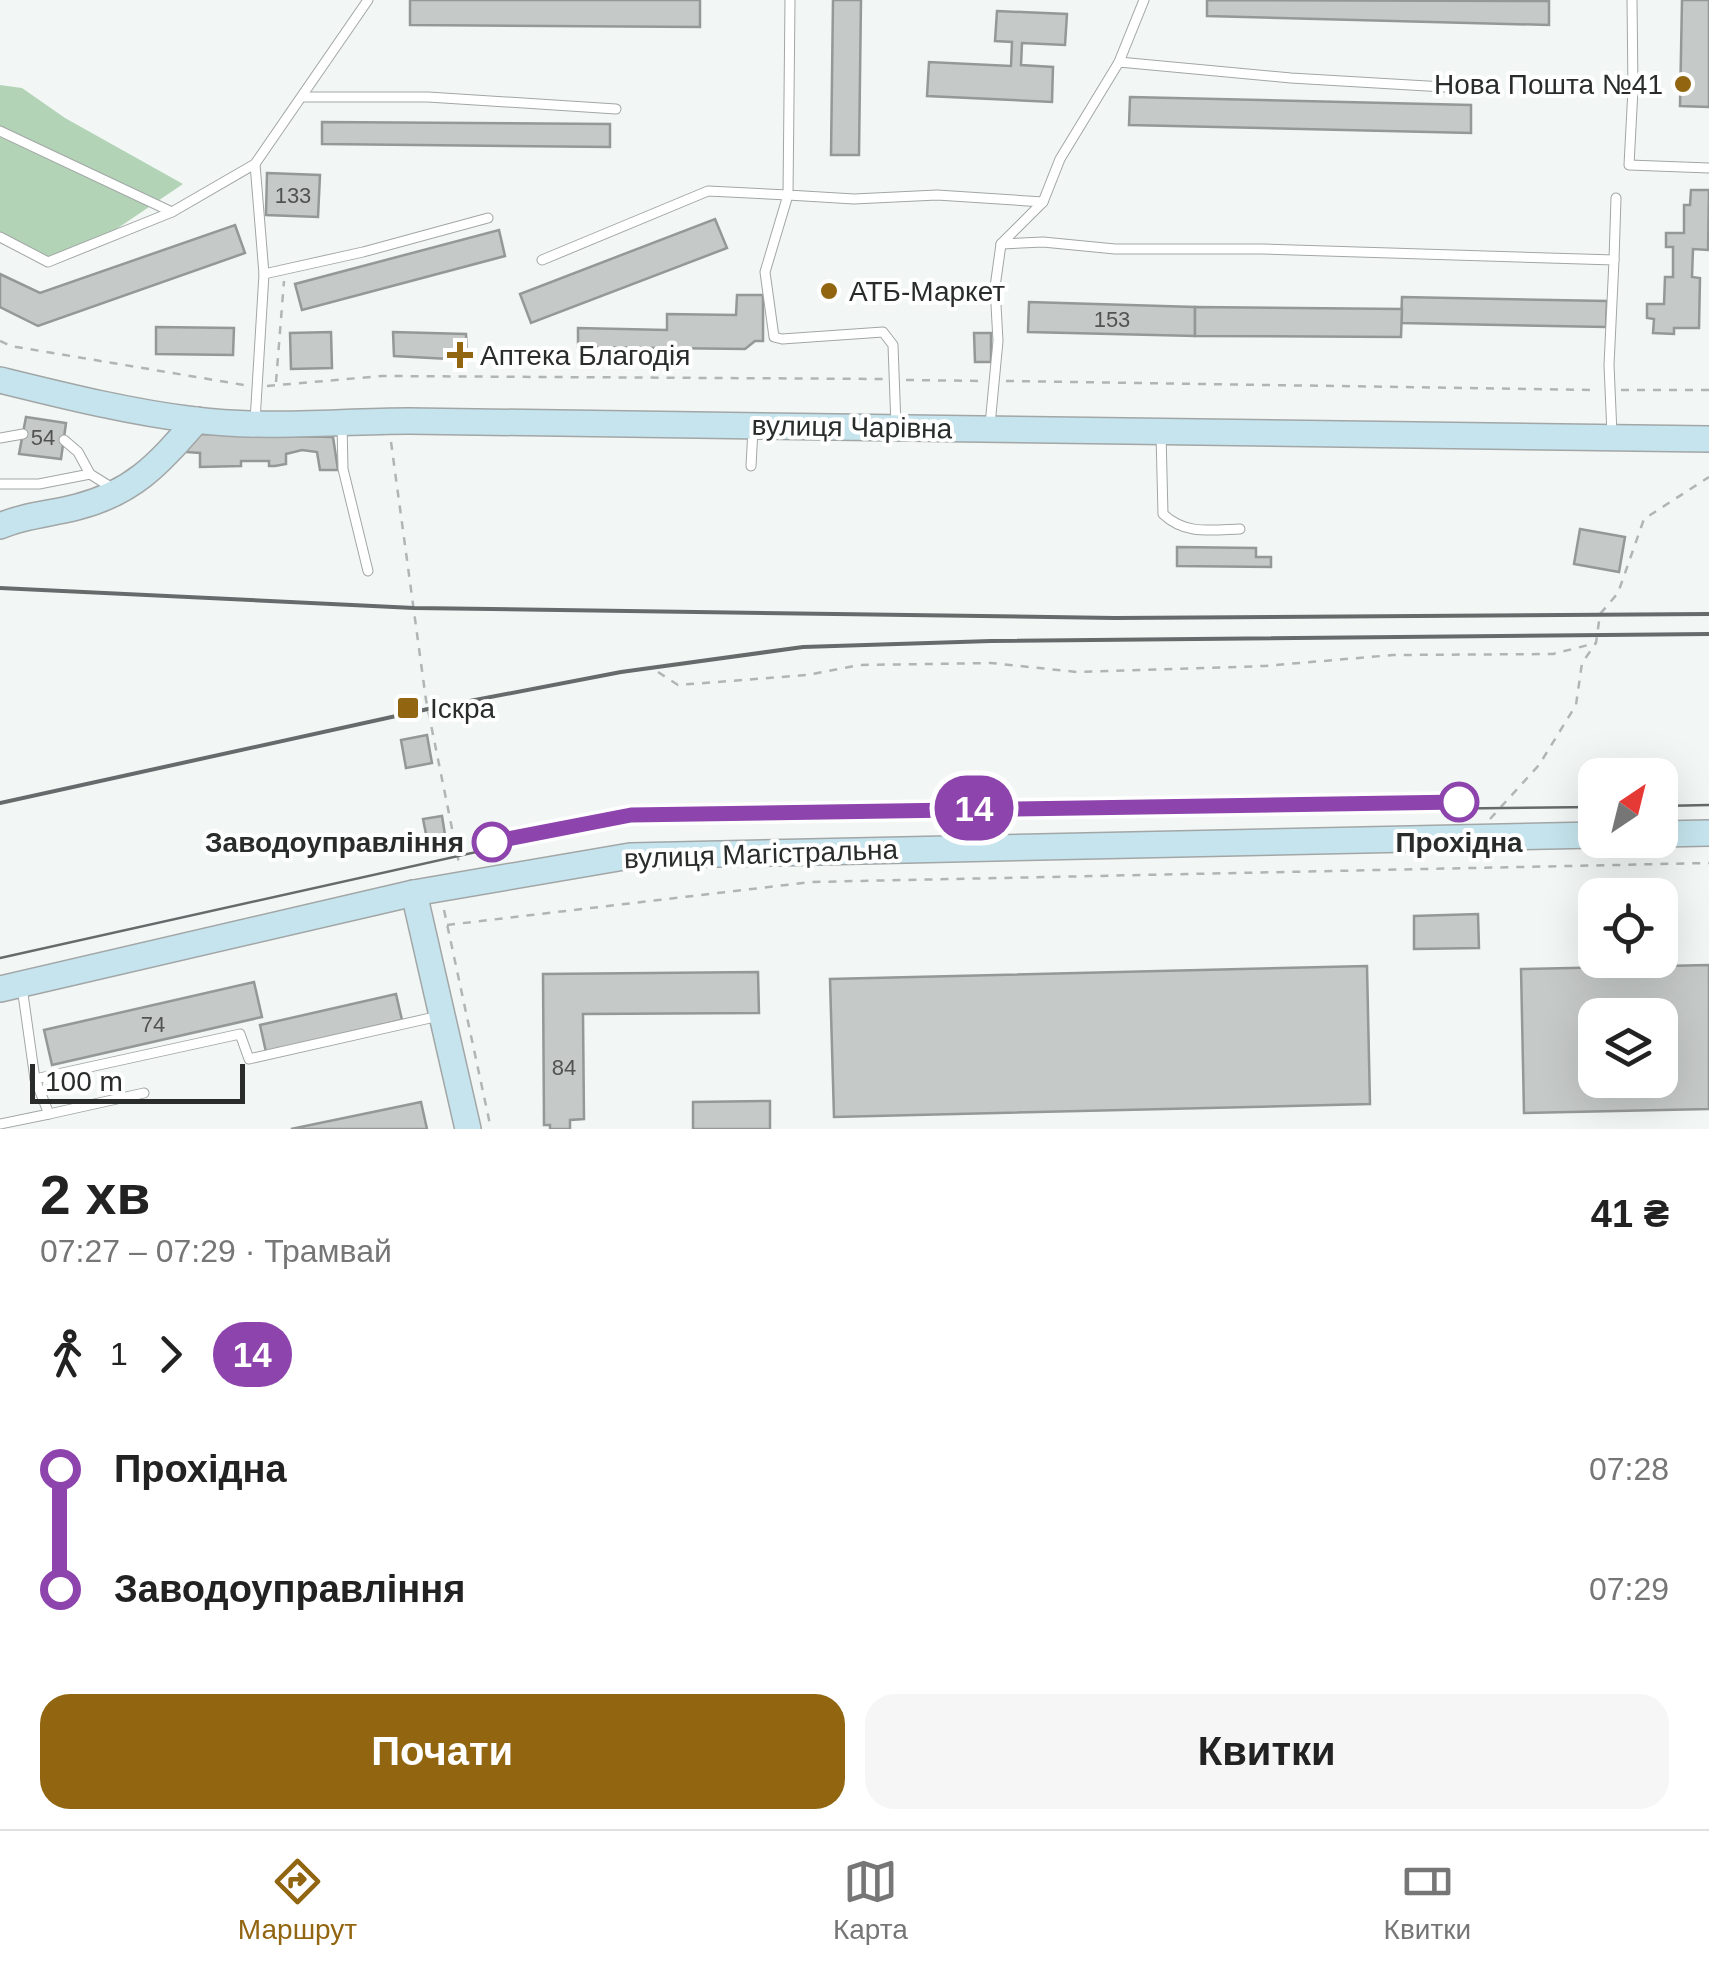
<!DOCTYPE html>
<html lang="uk">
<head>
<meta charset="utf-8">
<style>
	:root { --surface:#fff; --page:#f6f6f6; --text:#222; --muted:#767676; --line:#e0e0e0; --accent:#926510 }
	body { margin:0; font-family:Arial,sans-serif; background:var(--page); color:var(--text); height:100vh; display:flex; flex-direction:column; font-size:38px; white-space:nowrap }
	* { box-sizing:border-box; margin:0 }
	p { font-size:32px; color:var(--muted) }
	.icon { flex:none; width:55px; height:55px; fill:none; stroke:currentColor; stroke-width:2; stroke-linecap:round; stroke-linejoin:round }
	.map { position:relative; height:1129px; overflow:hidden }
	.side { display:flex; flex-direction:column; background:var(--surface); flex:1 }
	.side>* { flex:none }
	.badge { padding:0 20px; border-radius:32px; font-size:35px; line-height:65px }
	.needle { width:65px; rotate:35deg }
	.controls { position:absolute; left:1578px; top:758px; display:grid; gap:20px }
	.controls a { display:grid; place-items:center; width:100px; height:100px; border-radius:20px; background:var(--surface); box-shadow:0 10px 40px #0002; font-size:50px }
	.scale { position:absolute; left:30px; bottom:25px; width:215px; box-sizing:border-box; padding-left:10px; border:5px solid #2a2c2c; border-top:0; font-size:28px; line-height:35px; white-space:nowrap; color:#2a2c2c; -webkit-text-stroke:8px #fff; paint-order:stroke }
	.map>.badge { position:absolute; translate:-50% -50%; box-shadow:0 0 0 5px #fff }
	.legs { display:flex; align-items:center; gap:15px; height:110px; padding:0 40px; font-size:32px }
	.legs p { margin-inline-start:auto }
	.summary { display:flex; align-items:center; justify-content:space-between; height:170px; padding:0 40px }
	h1 { font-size:55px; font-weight:700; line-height:75px }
	.primary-button { display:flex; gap:20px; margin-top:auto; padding:20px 40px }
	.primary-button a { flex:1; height:115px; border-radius:30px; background:var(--accent); color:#fff; font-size:40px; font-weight:700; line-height:115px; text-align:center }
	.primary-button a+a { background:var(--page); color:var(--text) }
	ul { padding:0 40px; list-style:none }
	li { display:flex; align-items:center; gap:35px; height:120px; font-size:38px }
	li i { display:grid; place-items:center; width:15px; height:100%; margin:0 12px; background:currentColor }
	li i::after { content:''; width:25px; height:25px; margin:-12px; border:8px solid; border-radius:50%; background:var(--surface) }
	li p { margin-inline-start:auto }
	li:first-child i { background:linear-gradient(#0000 50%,currentColor 0) }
	li:last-child i { background:linear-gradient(currentColor 50%,#0000 0) }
	.dock { display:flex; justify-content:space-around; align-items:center; height:140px; border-top:2px solid var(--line); background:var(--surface); font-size:28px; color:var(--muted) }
	.dock a { display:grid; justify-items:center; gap:5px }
	.dock .on { color:var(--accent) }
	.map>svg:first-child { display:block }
</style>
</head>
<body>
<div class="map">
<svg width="1709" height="1129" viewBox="0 0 1709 1129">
	<rect width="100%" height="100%" fill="#f2f7f6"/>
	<!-- green -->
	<polygon fill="#b2d3b6" points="0,85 22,88 65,118 183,184 112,232 48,262 0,236"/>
	<!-- building -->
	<g fill="#c5c9c7" stroke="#949896" stroke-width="2.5" fill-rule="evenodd">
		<polygon points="410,0 700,0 700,27 410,25"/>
		<polygon points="833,0 861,0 859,155 831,155"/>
		<polygon points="1207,0 1549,1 1549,25 1207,16"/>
		<polygon points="1682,0 1709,0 1709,107 1680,106"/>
		<polygon points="997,11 1067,14 1065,45 1022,43 1021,65 1053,67 1052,102 927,96 929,62 1011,66 1012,42 995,41"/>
		<polygon points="1130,97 1471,105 1471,133 1129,125"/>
		<polygon points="322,122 610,124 610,147 322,144"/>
		<polygon points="267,173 320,175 318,217 266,215"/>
		<polygon points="1691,190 1709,190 1708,250 1693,249 1692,277 1700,278 1699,328 1674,328 1674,334 1653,333 1654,319 1647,318 1647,304 1664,304 1665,277 1673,277 1673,247 1666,247 1666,233 1684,233 1684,205 1690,205"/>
		<polygon points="715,219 727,248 531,323 520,294"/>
		<polygon points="235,225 245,253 38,326 0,307 0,274 40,293"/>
		<polygon points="499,230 505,256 302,310 295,284"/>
		<polygon points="737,295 763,295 763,341 755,341 745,349 578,347 578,328 667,330 667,314 736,315"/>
		<polygon points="1402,297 1607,301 1606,327 1401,323"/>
		<polygon points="1029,302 1195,307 1195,336 1028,332"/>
		<polygon points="1195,307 1402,309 1401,337 1195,336"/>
		<polygon points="156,327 234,328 233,355 156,354"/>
		<polygon points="331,332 332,368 291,369 290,333"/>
		<polygon points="393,332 466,334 467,360 394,356"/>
		<polygon points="974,333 991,333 991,362 975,362"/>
		<polygon points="26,417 66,423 61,459 19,454"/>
		<polygon points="196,434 333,437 338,470 320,470 317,452 302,450 286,454 286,464 275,466 269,466 269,461 241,461 241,466 200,467 200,453 185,452"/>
		<polygon points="1580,529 1625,537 1619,572 1574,564"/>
		<polygon points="1177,547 1256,548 1256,557 1271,557 1271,567 1177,566"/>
		<polygon points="427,735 432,763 406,768 401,740"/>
		<polygon points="442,816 446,841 428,844 423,819"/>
		<polygon points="1478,914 1479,948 1414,949 1414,916"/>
		<path d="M 1709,965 L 1709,1109 L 1524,1113 L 1521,969 ZM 1595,1015 L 1660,1015 L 1660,1080 L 1595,1080 Z"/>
		<polygon points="1367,966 1370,1104 834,1117 830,979"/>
		<polygon points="758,972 759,1013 583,1014 584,1119 570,1120 570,1129 550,1129 550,1125 544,1125 543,974"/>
		<polygon points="254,982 262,1017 52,1065 44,1030"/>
		<polygon points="396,994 402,1020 266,1052 260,1025"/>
		<polygon points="770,1101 770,1129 693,1129 693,1102"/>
		<polygon points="421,1102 427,1129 291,1129"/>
	</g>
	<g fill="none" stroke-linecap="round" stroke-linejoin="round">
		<defs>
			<g id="lane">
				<polyline points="790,0 788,195 854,199 937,195 1043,202 1001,244 995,287 998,341 990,425"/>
				<polyline points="1632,0 1633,89 1629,165 1709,168"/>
				<polyline points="1119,62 1144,0"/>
				<polyline points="302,97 428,97 616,109"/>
				<polyline points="0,131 172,212 255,164 368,0"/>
				<polyline points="255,164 264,274 255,421"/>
				<polyline points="1043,202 1060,159 1119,62 1291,78 1461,88"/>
				<polyline points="0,237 48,262 172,212"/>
				<polyline points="1001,244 1043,242 1115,249 1262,249 1614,260 1609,365 1612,434"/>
				<polyline points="542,260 708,191 788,195 765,272 774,337 782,339 883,332 893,345 896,426"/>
				<polyline points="1614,260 1616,198"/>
				<polyline points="264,274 363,252 488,218"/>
				<polyline points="342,425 343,469 368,571"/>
				<path d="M 1161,434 L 1163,514 C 1185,535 1211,530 1240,529"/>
				<polyline points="0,438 23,434"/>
				<polyline points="64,440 78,452 90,474 114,489"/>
				<polyline points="751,466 753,429"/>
				<polyline points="0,484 39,484 90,474"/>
				<polyline points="22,987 35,1079 240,1034 249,1059 439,1016"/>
				<polyline points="49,1114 144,1093"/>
				<polyline points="0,1124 49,1114 35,1079"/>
			</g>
			<g id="secondary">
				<path d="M 0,380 C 65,396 129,412 195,420 C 265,429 339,421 409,421 L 1709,439"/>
				<path d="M 0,526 C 25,515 51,514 77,507 C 135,492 159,463 197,420"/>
				<polyline points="1660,834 1709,833"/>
				<polyline points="414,893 468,1129"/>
				<polyline points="0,989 414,893 630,856 1595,835"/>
			</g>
		</defs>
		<!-- lane casing -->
		<use href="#lane" stroke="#a2a6a6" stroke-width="11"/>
		<!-- secondary casing -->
		<use href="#secondary" stroke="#a2a6a6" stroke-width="28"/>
		<!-- path -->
		<g stroke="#b1b5b5" stroke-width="2.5" stroke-dasharray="8 8" stroke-linecap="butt">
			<polyline points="0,341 11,346 244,385"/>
			<polyline points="906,380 983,381"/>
			<polyline points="1006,381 1598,390"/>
			<polyline points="276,382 284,281"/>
			<polyline points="267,386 382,376 883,379"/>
			<polyline points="1621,390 1709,390"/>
			<polyline points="391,442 426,700 459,863"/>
			<polyline points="658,672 678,685 807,675 860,665 991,663 1077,672 1264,666 1393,655 1553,654 1596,643"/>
			<polyline points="1490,819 1539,765 1576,705 1582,663 1596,643 1600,614 1618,593 1644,519 1709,477"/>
			<polyline points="444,910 491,1129"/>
			<polyline points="447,925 811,882 1709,863"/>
		</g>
		<!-- lane -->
		<use href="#lane" stroke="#fff" stroke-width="9"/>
		<!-- secondary -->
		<use href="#secondary" stroke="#c5e4ed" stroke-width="25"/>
		<!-- tram -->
		<g stroke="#676a6a" stroke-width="2.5">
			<polyline points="1660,806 1709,805"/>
			<polyline points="0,958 521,842 630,823 985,814 1595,807"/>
		</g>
		<!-- rail -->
		<g stroke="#676a6a" stroke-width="4">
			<polyline points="0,588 414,608 1115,618 1709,614"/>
			<polyline points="0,803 428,709 621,672 803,647 991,641 1709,634"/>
		</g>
	</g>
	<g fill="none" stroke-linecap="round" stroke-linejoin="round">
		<defs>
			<polyline id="line-1" points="492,842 631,815 1459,802"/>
		</defs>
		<!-- line-1 casing -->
		<use href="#line-1" stroke="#fff" stroke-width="22"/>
		<!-- line-1 -->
		<use href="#line-1" stroke="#8e44ad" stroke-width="15"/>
	</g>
	<!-- markers -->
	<g fill="#926510" stroke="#fff" stroke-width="4">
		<circle cx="1683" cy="84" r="10"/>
		<circle cx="829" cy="291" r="10"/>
		<path d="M455 340h10v10h10v10h-10v10h-10v-10h-10v-10h10z"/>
		<rect x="396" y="696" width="24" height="24" rx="5"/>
	</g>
	<g fill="#fff" stroke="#8e44ad" stroke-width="5">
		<circle cx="1459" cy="802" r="18"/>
		<circle cx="492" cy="842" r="18"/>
	</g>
	<g text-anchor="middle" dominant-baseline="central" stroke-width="8" stroke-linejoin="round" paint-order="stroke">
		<!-- number labels -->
		<g font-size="22" fill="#515353">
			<text x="293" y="195">133</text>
			<text x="1112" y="319">153</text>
			<text x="43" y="437">54</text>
			<text x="153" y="1024">74</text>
			<text x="564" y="1067">84</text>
		</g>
		<!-- poi labels -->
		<g font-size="28" fill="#2a2c2c" stroke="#fff" text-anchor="start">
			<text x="1663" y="84" text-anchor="end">Нова Пошта №41</text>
			<text x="849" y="291">АТБ-Маркет</text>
			<text x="480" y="355">Аптека Благодія</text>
			<text x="430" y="708">Іскра</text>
		</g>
		<!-- street labels -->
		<g font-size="28" fill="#2a2c2c" stroke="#fff">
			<text transform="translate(852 427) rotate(1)">вулиця Чарівна</text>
			<text transform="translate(761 854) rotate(-2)">вулиця Магістральна</text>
		</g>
		<!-- stop labels -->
		<g font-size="28" font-weight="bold" fill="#2a2c2c" stroke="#fff" text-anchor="end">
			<text x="464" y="842">Заводоуправління</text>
			<text x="1459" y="842" text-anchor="middle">Прохідна</text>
		</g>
	</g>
</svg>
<div class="controls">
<a><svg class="needle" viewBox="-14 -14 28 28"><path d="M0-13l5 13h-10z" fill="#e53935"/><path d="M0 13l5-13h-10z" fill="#767676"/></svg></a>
<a><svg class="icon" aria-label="locate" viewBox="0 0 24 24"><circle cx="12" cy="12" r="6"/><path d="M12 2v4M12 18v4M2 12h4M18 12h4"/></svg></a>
<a><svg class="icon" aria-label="layers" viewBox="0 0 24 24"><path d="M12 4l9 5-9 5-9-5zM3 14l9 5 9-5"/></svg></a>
</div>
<div class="scale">100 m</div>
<b class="badge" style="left:974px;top:808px;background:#8e44ad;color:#fff">14</b>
</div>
<section class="side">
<div class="summary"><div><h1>2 хв</h1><p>07:27 – 07:29 · Трамвай</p></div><b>41 ₴</b></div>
<div class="legs"><svg class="icon" aria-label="walk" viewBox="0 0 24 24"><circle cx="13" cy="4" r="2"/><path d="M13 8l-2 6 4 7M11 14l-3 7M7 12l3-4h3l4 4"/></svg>1<svg class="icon" aria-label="forward" viewBox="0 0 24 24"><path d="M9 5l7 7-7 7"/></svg><b class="badge" style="background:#8e44ad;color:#fff">14</b></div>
<ul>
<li><i style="color:#8e44ad"></i><b>Прохідна</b><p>07:28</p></li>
<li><i style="color:#8e44ad"></i><b>Заводоуправління</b><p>07:29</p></li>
</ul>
<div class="primary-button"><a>Почати</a><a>Квитки</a></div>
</section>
<nav class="dock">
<a class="on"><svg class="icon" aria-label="directions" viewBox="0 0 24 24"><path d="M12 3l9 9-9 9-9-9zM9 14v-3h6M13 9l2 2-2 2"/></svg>Маршрут</a>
<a><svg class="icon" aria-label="map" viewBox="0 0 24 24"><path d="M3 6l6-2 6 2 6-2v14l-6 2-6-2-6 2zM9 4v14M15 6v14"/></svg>Карта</a>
<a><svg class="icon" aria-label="tickets" viewBox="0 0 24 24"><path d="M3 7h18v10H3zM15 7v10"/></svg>Квитки</a>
</nav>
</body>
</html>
